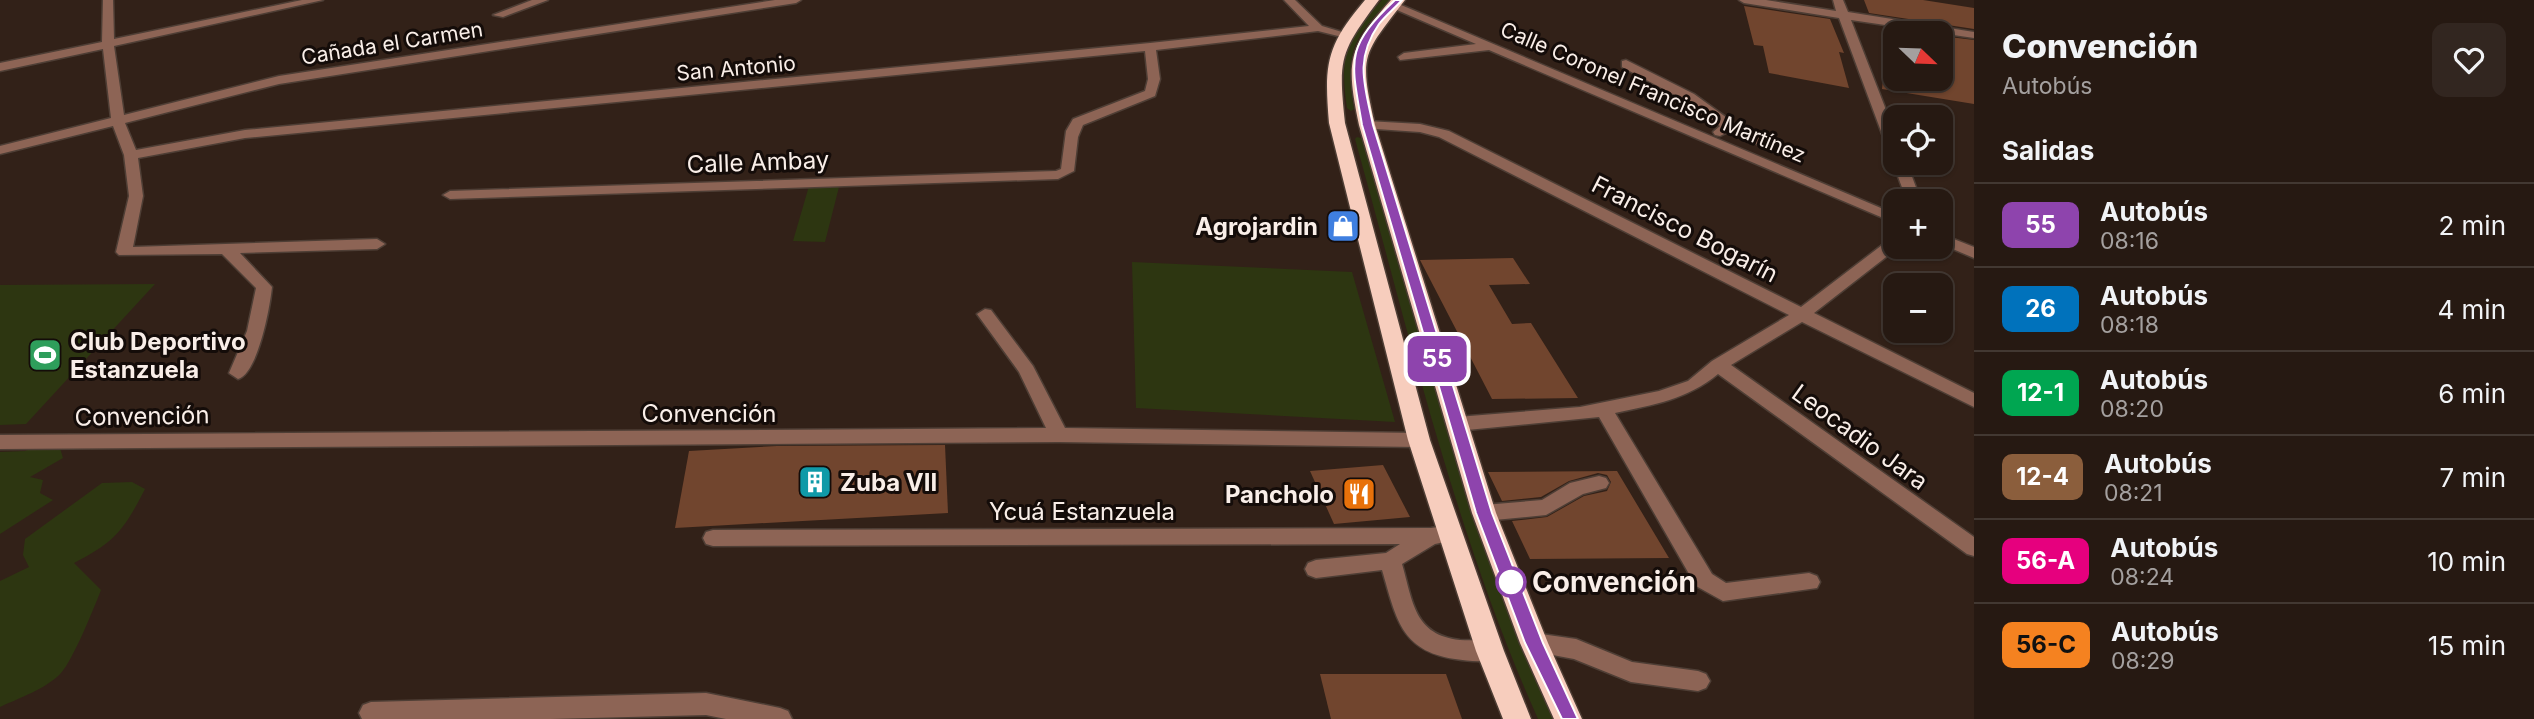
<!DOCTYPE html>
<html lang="es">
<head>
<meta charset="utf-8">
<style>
	:root { --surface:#261912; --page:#322620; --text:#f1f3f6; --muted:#a4a09f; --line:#423832 }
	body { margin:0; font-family:Inter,sans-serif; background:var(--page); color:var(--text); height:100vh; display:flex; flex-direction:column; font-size:26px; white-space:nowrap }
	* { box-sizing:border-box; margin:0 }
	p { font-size:23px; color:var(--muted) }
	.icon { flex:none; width:38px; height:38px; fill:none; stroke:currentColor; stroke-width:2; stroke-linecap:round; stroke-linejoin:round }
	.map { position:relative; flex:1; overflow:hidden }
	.sheet { display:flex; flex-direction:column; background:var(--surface); width:560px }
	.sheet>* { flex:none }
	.badge { padding:0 14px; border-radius:10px; font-size:24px; line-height:46px }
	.needle { width:46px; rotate:113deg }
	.controls { position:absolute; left:1883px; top:21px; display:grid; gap:14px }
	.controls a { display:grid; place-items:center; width:70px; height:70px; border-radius:14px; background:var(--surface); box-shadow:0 2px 5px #0004,0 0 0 2px var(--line); font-size:35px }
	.map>.badge { position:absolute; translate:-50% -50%; box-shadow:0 0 0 4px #fff }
	h2 { padding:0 28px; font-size:26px; line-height:63px }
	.round { display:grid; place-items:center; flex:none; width:74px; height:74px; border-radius:14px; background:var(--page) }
	.overview { display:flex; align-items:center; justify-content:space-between; height:119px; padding:0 28px }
	h1 { font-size:33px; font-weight:800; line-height:52px }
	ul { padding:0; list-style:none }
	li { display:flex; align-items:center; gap:21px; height:84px; padding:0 28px; border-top:2px solid var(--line) }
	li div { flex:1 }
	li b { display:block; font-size:26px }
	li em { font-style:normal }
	li .badge { min-width:77px; font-weight:700; text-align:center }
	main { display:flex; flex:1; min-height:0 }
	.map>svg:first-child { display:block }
</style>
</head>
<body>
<main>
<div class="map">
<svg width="1974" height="719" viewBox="0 0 1974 719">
	<rect width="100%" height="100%" fill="#322118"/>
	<!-- green -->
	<g fill="#2d3611">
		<path d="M 1382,0 L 1391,0 C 1351,38 1345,56 1354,109 L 1351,111 L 1347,108 C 1340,56 1344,39 1382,0 Z"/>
		<path d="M 1357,137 L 1364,139 C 1421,333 1469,535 1554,719 L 1538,719 C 1455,534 1409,333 1355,139 Z"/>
		<polygon points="809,186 839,187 825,242 793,241"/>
		<polygon points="1132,262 1352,272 1395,422 1136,408"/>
		<polygon points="155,284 26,424 0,425 0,285"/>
		<polygon points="57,438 63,458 30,477 43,480 40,493 53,500 0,534 0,452 25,451"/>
		<path d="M 132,482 L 145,489 C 124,530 115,542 74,563 L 101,590 C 94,608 73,660 61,673 C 46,689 19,698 0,707 L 0,581 L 29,567 L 23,555 L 25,539 L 102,483 Z"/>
	</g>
	<!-- building -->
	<g fill="#71452e">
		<polygon points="1864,0 1923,0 1974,8 1974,29 1869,13"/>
		<polygon points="1744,6 1830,19 1844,53 1839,52 1849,88 1769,73 1763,46 1754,45"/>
		<polygon points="1941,36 1974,40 1974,104 1882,89 1883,79 1941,79"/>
		<polygon points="1513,258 1530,284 1489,285 1512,324 1531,323 1578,398 1492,399 1420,260"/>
		<polygon points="945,445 948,513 675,528 689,451 777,446"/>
		<polygon points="1383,465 1410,517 1334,524 1310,471"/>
		<polygon points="1617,471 1669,558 1530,559 1512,521 1547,517 1584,496 1607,491 1611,482 1607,475 1598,473 1569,481 1541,497 1502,501 1488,472"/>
		<polygon points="1320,674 1446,674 1462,719 1331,719"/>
	</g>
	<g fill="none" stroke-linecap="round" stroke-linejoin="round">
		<defs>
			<g id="minor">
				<path d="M 103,0 L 113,0 L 114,39 L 302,0 L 323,0 L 114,46 L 124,115 L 279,76 L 775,0 L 801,0 L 796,3 L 279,84 L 125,123 L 136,150 L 245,130 L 1150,43 L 1309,26 L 1284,0 L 1295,0 L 1322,26 L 1352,35 L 1346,38 L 1318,31 L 1156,50 L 1160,79 L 1155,96 L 1083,125 L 1078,137 L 1074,171 L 1058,179 L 450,199 L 443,195 L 450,191 L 1056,171 L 1061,169 L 1066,131 L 1073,119 L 1145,91 L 1148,79 L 1145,51 L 245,138 L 138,158 L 143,196 L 133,247 L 377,239 L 385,244 L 377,249 L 240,253 L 272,287 C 270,307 258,373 238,379 L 229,373 L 247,331 L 256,288 L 222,254 L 119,255 L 116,252 L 129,196 L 124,155 L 113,126 L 0,154 L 0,146 L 111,118 L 103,49 L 0,71 L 0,63 L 102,42 Z"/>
				<polygon points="532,0 548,0 503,17 493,15"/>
				<polygon points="1739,0 1766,0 1836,11 1833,0 1843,0 1848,12 1974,32 1974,38 1851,20 1895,133 1895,154 1888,150 1839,18 1744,3"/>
				<polygon points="1394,2 1895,214 1895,223 1489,50 1400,60 1398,57 1404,53 1476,44 1390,7 1388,5"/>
				<polygon points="1626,60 1694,94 1734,123 1777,145 1770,149 1765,148 1730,131 1720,136 1715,135 1713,132 1720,126 1684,100 1622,67 1622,61"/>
				<path d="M 1367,121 L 1420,124 L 1449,131 L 1801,307 L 1890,239 L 1895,237 L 1895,247 L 1899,247 L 1814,313 L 1974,393 L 1974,407 L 1802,322 L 1731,365 L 1974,537 L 1974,556 L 1967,554 L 1718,374 C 1688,399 1653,405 1615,413 L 1712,574 L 1726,583 L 1809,573 L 1817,576 L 1820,582 L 1817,588 L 1723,601 L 1696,586 L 1599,417 L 1457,431 L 1450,429 L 1448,424 L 1450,419 L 1457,417 L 1580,407 L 1659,391 L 1688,381 L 1712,361 L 1789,315 L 1439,137 L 1420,132 L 1362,128 L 1362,122 Z"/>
				<polygon points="1895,160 1895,163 1907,163 1921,201 1907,201 1893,163"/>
				<polygon points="1941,234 1974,247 1974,258 1941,244"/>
				<polygon points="985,309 991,310 1033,366 1065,428 1419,433 1426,435 1428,440 1426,445 1419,447 1059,442 0,449 0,435 1046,428 1019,372 977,314"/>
				<polygon points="1599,476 1606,478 1609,483 1606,488 1583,494 1546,515 1484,521 1477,519 1474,513 1477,507 1484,505 1542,500 1570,483"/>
				<path d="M 1452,525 L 1459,527 L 1462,533 L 1459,539 L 1435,544 L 1402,564 C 1413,602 1414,635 1460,640 C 1473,641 1486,639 1498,644 L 1501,651 L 1498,658 C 1485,663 1469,661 1455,659 C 1400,651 1396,617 1382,570 L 1316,578 L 1308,575 L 1305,569 L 1308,563 L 1316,560 L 1386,553 L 1400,544 L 713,546 L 706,544 L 703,538 L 706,532 L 713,530 L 1431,528 Z"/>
				<polygon points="1534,633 1576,639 1632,662 1698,671 1706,674 1710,681 1706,688 1698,691 1631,682 1574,659 1526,650 1523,643 1526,636"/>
				<polygon points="706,693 780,708 788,711 792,719 726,719 706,715 551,719 362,719 359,713 363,705 371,702"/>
			</g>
			<g id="highway">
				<path d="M 1365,0 L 1379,0 C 1340,52 1338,58 1345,123 L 1430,440 L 1504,651 L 1531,719 L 1503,719 L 1476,651 L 1408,440 L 1329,123 C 1324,64 1326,46 1365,0 Z"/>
				<path d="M 1391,0 L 1405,0 C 1362,56 1359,54 1375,125 L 1496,513 L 1548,643 L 1582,719 L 1554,719 L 1520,643 L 1472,513 L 1359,125 C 1346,62 1347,49 1391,0 Z"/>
			</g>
		</defs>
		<!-- minor casing -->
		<use href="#minor" stroke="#4e3e35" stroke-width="3"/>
		<!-- highway casing -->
		<use href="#highway" stroke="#4e3e35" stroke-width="3"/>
		<!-- minor -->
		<use href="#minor" fill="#8d6455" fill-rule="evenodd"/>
		<!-- highway -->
		<use href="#highway" fill="#f7cdbd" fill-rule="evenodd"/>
	</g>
	<!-- line -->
	<path fill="#8e44ad" stroke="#fff" stroke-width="2" d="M 1395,0 L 1402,0 C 1395,8 1386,15 1379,24 C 1354,60 1365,86 1373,125 L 1492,513 L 1543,643 L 1578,719 L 1562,719 L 1525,643 L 1476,513 L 1362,125 C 1351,60 1344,48 1395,0 Z"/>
	<!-- icons -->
	<defs>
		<symbol id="shop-square" viewBox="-11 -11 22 22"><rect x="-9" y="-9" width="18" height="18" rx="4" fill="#3f7fe0" stroke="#140c09"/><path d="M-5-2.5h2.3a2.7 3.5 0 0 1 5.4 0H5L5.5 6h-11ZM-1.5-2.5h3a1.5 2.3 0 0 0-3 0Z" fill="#fff"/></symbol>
		<symbol id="stadium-square" viewBox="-11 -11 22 22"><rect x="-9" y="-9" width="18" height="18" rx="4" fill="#2e9e5b" stroke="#140c09"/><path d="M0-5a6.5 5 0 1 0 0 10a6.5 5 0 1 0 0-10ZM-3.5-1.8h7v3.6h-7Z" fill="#fff"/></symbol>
		<symbol id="building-square" viewBox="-11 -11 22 22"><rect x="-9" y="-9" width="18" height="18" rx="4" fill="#0f9aa8" stroke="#140c09"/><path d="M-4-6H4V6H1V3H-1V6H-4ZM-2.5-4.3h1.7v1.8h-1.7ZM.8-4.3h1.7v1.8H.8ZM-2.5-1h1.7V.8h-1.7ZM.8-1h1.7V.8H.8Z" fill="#fff"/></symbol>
		<symbol id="restaurant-square" viewBox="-11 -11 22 22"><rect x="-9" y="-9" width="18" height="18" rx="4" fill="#e8710a" stroke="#140c09"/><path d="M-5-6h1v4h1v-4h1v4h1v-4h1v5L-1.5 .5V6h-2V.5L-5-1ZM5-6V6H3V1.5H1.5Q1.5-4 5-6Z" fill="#fff"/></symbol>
	</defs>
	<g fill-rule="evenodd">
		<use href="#shop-square" x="1324" y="207" width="38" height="38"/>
		<use href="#stadium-square" x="26" y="336" width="38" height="38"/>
		<use href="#building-square" x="796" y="463" width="38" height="38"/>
		<use href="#restaurant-square" x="1340" y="475" width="38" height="38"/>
	</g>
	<!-- markers -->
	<circle fill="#fff" stroke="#8e44ad" stroke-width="3.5" cx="1511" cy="582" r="14"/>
	<g text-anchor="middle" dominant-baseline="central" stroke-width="6" stroke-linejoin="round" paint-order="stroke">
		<!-- far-street labels -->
		<g font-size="21" fill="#f9eee8" stroke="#140c09">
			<text transform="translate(392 43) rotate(-9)">Cañada el Carmen</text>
			<text transform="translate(736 68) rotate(-5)">San Antonio</text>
			<text transform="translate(1653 92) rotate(23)">Calle Coronel Francisco Martínez</text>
		</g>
		<!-- street labels -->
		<g font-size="24" fill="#f9eee8" stroke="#140c09">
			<text transform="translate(758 162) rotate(-2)">Calle Ambay</text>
			<text transform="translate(1685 229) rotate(27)">Francisco Bogarín</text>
			<text x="709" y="413">Convención</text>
			<text transform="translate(142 416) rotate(-1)">Convención</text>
			<text transform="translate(1860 437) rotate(36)">Leocadio Jara</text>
			<text x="1082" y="511">Ycuá Estanzuela</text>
		</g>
		<!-- poi labels -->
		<g font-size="24" font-weight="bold" fill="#f9eee8" stroke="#140c09" text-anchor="end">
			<text x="1318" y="226">Agrojardin</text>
			<text x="70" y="341" text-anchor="start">Club Deportivo<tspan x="70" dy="28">Estanzuela</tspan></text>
			<text x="840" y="482" text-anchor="start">Zuba VII</text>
			<text x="1334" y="494">Pancholo</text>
		</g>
		<!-- near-stop labels -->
		<g font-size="28" font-weight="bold" fill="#f9eee8" stroke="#140c09" text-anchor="start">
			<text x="1532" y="582">Convención</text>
		</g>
	</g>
</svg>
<div class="controls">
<a><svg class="needle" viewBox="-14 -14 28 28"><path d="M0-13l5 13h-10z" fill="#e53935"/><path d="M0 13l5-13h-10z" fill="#a4a09f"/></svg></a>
<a><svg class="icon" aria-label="locate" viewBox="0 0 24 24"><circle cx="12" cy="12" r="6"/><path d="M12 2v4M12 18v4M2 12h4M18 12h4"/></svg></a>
<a>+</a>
<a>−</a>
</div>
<b class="badge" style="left:1437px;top:359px;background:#8e44ad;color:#fff">55</b>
</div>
<section class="sheet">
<div class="overview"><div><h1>Convención</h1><p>Autobús</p></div><a class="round"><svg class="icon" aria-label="heart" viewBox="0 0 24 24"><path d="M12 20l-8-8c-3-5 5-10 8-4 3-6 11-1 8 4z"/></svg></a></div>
<h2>Salidas</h2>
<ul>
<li><span class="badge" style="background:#8e44ad;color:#fff">55</span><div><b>Autobús</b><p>08:16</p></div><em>2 min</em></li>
<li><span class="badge" style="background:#0072bc;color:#fff">26</span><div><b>Autobús</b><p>08:18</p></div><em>4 min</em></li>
<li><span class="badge" style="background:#00a651;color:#fff">12-1</span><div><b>Autobús</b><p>08:20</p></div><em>6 min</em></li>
<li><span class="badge" style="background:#8b5e3c;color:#fff">12-4</span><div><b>Autobús</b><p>08:21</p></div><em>7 min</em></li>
<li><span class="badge" style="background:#e6007e;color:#fff">56-A</span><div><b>Autobús</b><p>08:24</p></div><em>10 min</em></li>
<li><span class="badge" style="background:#f58220;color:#111">56-C</span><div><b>Autobús</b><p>08:29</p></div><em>15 min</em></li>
</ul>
</section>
</main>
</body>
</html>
